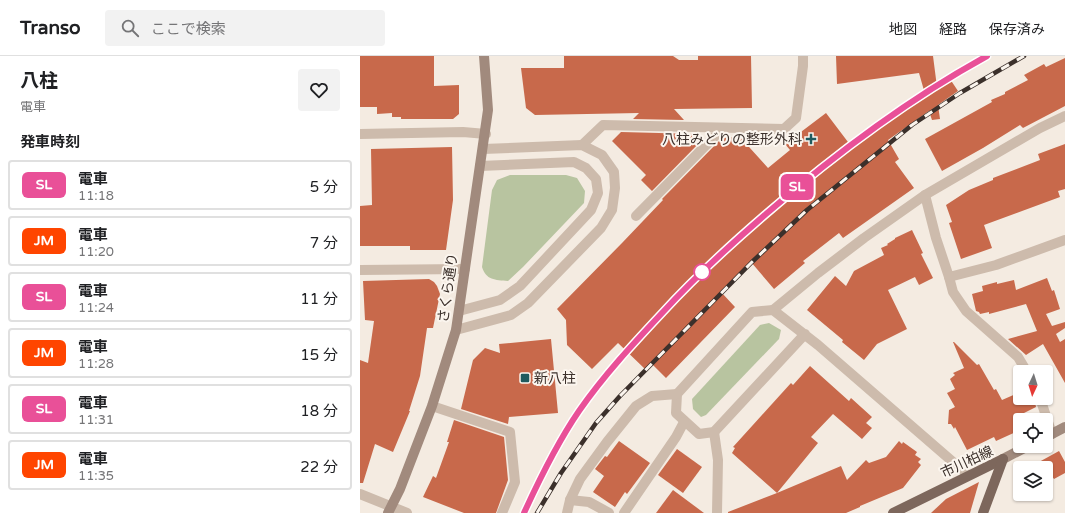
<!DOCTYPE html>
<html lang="ja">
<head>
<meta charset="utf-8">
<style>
	:root { --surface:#fff; --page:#f2f2f2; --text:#202124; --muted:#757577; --line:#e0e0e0 }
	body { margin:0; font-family:"Varela Round","Noto Sans JP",sans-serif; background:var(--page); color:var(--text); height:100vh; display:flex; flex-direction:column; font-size:15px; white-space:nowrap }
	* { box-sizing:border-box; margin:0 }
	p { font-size:13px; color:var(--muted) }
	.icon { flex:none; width:22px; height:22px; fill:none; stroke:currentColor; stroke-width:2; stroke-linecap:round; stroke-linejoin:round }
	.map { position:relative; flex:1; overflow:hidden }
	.drawer { display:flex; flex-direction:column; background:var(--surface); width:360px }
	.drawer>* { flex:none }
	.badge { padding:0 8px; border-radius:6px; font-size:14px; line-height:26px }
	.needle { width:26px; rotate:184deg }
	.tools { position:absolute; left:653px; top:309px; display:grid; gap:8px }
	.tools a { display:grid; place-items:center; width:40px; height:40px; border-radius:4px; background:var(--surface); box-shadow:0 1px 3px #0004; font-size:20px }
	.map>.badge { position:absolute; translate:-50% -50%; box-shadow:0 0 0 2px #fff }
	h2 { padding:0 20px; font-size:15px; line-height:36px }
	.round { display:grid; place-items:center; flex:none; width:42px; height:42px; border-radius:4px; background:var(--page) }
	.headline { display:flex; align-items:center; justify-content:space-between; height:68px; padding:0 20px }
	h1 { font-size:19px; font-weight:700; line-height:30px }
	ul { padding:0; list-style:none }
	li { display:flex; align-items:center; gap:12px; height:50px; margin:0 8px 6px; padding:0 12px; border:2px solid var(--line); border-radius:4px }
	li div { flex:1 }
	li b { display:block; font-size:15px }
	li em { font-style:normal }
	li .badge { min-width:44px; font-weight:700; text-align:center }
	header { display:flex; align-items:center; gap:24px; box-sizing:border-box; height:56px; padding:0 20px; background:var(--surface); border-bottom:1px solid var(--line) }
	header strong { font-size:19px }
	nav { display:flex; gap:22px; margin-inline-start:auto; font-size:14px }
	.search { width:280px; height:36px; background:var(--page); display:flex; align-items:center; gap:10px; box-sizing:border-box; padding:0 14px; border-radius:4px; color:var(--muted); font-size:15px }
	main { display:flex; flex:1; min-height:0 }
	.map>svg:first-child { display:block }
</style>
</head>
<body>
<header>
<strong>Transo</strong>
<div class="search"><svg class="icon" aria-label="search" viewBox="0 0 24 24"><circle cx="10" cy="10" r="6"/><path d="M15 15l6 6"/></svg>ここで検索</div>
<nav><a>地図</a><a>経路</a><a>保存済み</a></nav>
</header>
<main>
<section class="drawer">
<div class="headline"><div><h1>八柱</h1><p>電車</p></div><a class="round"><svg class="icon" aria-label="heart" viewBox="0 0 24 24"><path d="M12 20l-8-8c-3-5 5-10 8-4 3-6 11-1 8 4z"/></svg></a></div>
<h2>発車時刻</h2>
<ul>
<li><span class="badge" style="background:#e95098;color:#fff">SL</span><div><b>電車</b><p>11:18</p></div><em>5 分</em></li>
<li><span class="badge" style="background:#ff4500;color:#fff">JM</span><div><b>電車</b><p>11:20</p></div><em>7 分</em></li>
<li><span class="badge" style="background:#e95098;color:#fff">SL</span><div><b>電車</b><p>11:24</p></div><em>11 分</em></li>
<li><span class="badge" style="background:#ff4500;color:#fff">JM</span><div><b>電車</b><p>11:28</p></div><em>15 分</em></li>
<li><span class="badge" style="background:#e95098;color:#fff">SL</span><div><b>電車</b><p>11:31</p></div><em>18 分</em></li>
<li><span class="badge" style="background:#ff4500;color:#fff">JM</span><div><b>電車</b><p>11:35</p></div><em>22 分</em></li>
</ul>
</section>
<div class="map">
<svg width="705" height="457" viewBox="0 0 705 457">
	<rect width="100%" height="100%" fill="#f4ebe1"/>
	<!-- green -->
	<g fill="#b8c4a0">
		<path d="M 150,119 L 206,119 L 217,122 L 225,135 L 224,147 L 163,211 L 148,225 C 135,224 126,224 122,211 L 132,134 L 137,124 Z"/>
		<polygon points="409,267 421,274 419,283 346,359 341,361 333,353 332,343 400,269"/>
	</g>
	<!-- building -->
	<g fill="#c8694b">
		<polygon points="0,0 74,0 74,30 99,29 99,58 93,63 41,63 41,61 32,61 32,57 17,58 17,51 0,51"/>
		<polygon points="204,0 313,0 319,4 338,4 338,0 391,0 392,52 314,53 324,64 273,63 279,57 175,59 166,52 161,12 204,12"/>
		<polygon points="476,0 573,0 577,31 590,23 598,35 578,49 580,63 572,64 569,55 528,84 539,103 535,106 554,132 483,182 479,177 443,205 445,207 414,233 391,206 361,236 375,251 306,322 291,307 285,313 258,287 232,313 207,289 206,264 197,253 262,187 303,144 302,143 362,82 380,81 408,112 430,94 425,88 466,57 491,90 542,52 565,38 559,17 477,28"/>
		<polygon points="705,2 705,50 663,72 660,69 623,92 582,115 565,83 632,46 631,44 645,38 645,36 668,24 664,19 684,8 686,11"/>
		<polygon points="261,76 337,78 343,83 292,135 281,124 286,119 252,85"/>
		<polygon points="705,88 705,133 698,135 700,141 624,169 632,192 601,203 589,167 592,166 586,149 609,134 633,124 633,122 680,104 678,98"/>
		<polygon points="92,91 93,144 86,194 50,194 50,190 0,190 0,150 12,149 11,93"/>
		<polygon points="552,174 563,197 561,198 573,222 559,229 555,221 528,234 547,273 517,288 504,304 482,286 483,284 447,254 475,220 486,230 494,215 524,199 521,192 528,189 527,188 535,183 535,182"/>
		<polygon points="687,222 692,235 694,234 700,253 686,258 692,270 705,266 705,272 696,278 700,286 705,283 705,327 683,288 666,299 648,283 677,275 666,248 629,258 629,256 620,258 619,256 616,255 612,238 623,235 622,230 637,226 637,228 654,224 656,234"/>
		<polygon points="69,223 74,226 77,230 80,238 73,272 67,272 60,320 49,355 50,355 33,396 15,388 3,427 0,427 0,304 8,307 14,265 5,264 3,225"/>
		<polygon points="191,283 198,357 149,361 148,368 101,353 113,304 125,292 140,297 139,288"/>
		<polygon points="593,286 594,286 617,309 619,308 634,334 636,333 642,344 660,336 660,342 674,342 676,351 662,358 665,364 660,364 660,374 636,385 634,381 607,394 595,371 594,373 591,368 588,368 589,354 595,351 587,337 595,333 590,323 595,319 593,317 604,312"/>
		<polygon points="450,310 489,345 491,342 512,361 506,367 512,372 502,383 473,358 451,381 458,387 417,437 481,410 487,424 506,404 509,407 526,401 539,385 542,388 543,386 557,396 555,399 561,403 558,406 561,409 543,432 500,450 500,451 486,457 368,457 368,456 417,437 372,397 375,392 373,391 431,327 433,329"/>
		<polygon points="94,364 144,381 148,424 136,457 104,457 63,441 73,420 76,422 89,386 87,386"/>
		<polygon points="259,385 290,407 267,438 265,436 255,451 233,436 244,420 235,413 245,400 247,401"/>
		<polygon points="317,393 342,411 323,437 298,419"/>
		<polygon points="699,395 705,406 705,417 694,423 691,419 687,421 686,412 682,412 679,406"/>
		<polygon points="619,426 610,457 571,457 586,443"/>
		<polygon points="313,434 344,457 296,457"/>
	</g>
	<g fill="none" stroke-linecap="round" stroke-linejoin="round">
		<!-- lane -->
		<g stroke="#cdbbac" stroke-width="10">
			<polyline points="589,221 593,236 606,255 658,301 667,316"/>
			<polyline points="99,255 140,244 160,230 231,154 238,137 236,123 226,112 214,106 120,110"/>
			<polyline points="96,274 151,259 168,247 241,172 252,154 255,132 254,116 242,99 222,89 123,93"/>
			<polyline points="680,342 692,378"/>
			<polyline points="72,350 150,376 155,426 142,457"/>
		</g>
		<!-- street -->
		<g stroke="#cdbbac" stroke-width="10">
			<polyline points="0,78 103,76 126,78"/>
			<polyline points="222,89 243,69 424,73 436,62 443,10 443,0"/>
			<polyline points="565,139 576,182 589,221 636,209 705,184"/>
			<polyline points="276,160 363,72"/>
			<polyline points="0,214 105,213"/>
			<polyline points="413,254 458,217 504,182 565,139 680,72 705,60"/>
			<polyline points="445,278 354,376 339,378 316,357 317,338 392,256 413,254 458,289 608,419"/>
			<polyline points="354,376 358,404 357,457"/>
			<polyline points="0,438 47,457"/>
			<polyline points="210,444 229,446 249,457"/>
			<polyline points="207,457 210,444 220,423 247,386 276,350 292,340 317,338"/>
			<polyline points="264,457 316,381 324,366"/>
		</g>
		<!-- secondary -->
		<g stroke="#a18a7d" stroke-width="10">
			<polyline points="686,381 705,371"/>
			<polyline points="643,403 668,390"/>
			<polyline points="28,457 40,433 72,350 96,274 128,54 124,0"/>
		</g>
		<!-- primary -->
		<g stroke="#7d675c" stroke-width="10">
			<polyline points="533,457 643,403"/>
			<polyline points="623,457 643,403"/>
		</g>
		<defs>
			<g id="rail">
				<path d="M 164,457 C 181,422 197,387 219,355 C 244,318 274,286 305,254 C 335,222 368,192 401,162 C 472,100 545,46 627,0"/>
				<polyline points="177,457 201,417 236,367 260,340 392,206 447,154 552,69 600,37 664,0"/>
			</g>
		</defs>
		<!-- rail casing -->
		<use href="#rail" stroke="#3b302b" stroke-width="4.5"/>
		<!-- rail -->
		<use href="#rail" stroke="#fbf5ee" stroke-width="3" stroke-dasharray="9" stroke-linecap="butt"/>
	</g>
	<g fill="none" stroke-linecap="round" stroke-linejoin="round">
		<defs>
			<path id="line" d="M 164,457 C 180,422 197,387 219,355 C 244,319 273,288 303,256 C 335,221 370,189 406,158 C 475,98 547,44 627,0"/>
		</defs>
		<!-- line casing -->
		<use href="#line" stroke="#fff" stroke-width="9"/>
		<!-- line -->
		<use href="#line" stroke="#e95098" stroke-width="6"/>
	</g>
	<!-- markers -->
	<g fill="#1f5a5e" stroke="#fbf5ee" stroke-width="1.5">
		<path d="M449 77h4v4h4v4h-4v4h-4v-4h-4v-4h4z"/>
		<rect x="160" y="317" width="10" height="10" rx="2"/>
	</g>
	<circle fill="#fff" stroke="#e95098" stroke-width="2" cx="342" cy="216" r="8"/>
	<g text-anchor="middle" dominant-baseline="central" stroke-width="4" stroke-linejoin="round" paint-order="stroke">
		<!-- poi labels -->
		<g font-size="14" fill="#3b302b" stroke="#fbf5ee" text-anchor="end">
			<text x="442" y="83">八柱みどりの整形外科</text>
			<text x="174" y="322" text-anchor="start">新八柱</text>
		</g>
		<!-- street labels -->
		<g font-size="14" fill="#3b302b" stroke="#fbf5ee">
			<text transform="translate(88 232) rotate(-82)">さくら通り</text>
			<text transform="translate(607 406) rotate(-25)">市川柏線</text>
		</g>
	</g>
</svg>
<div class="tools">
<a><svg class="needle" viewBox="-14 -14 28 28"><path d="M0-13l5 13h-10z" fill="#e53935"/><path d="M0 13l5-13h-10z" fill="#757577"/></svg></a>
<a><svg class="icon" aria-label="locate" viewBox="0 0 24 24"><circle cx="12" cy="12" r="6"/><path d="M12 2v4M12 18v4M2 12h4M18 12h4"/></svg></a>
<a><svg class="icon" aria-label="layers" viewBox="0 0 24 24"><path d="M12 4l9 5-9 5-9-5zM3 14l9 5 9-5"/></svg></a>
</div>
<b class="badge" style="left:437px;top:131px;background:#e95098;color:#fff">SL</b>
</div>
</main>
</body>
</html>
